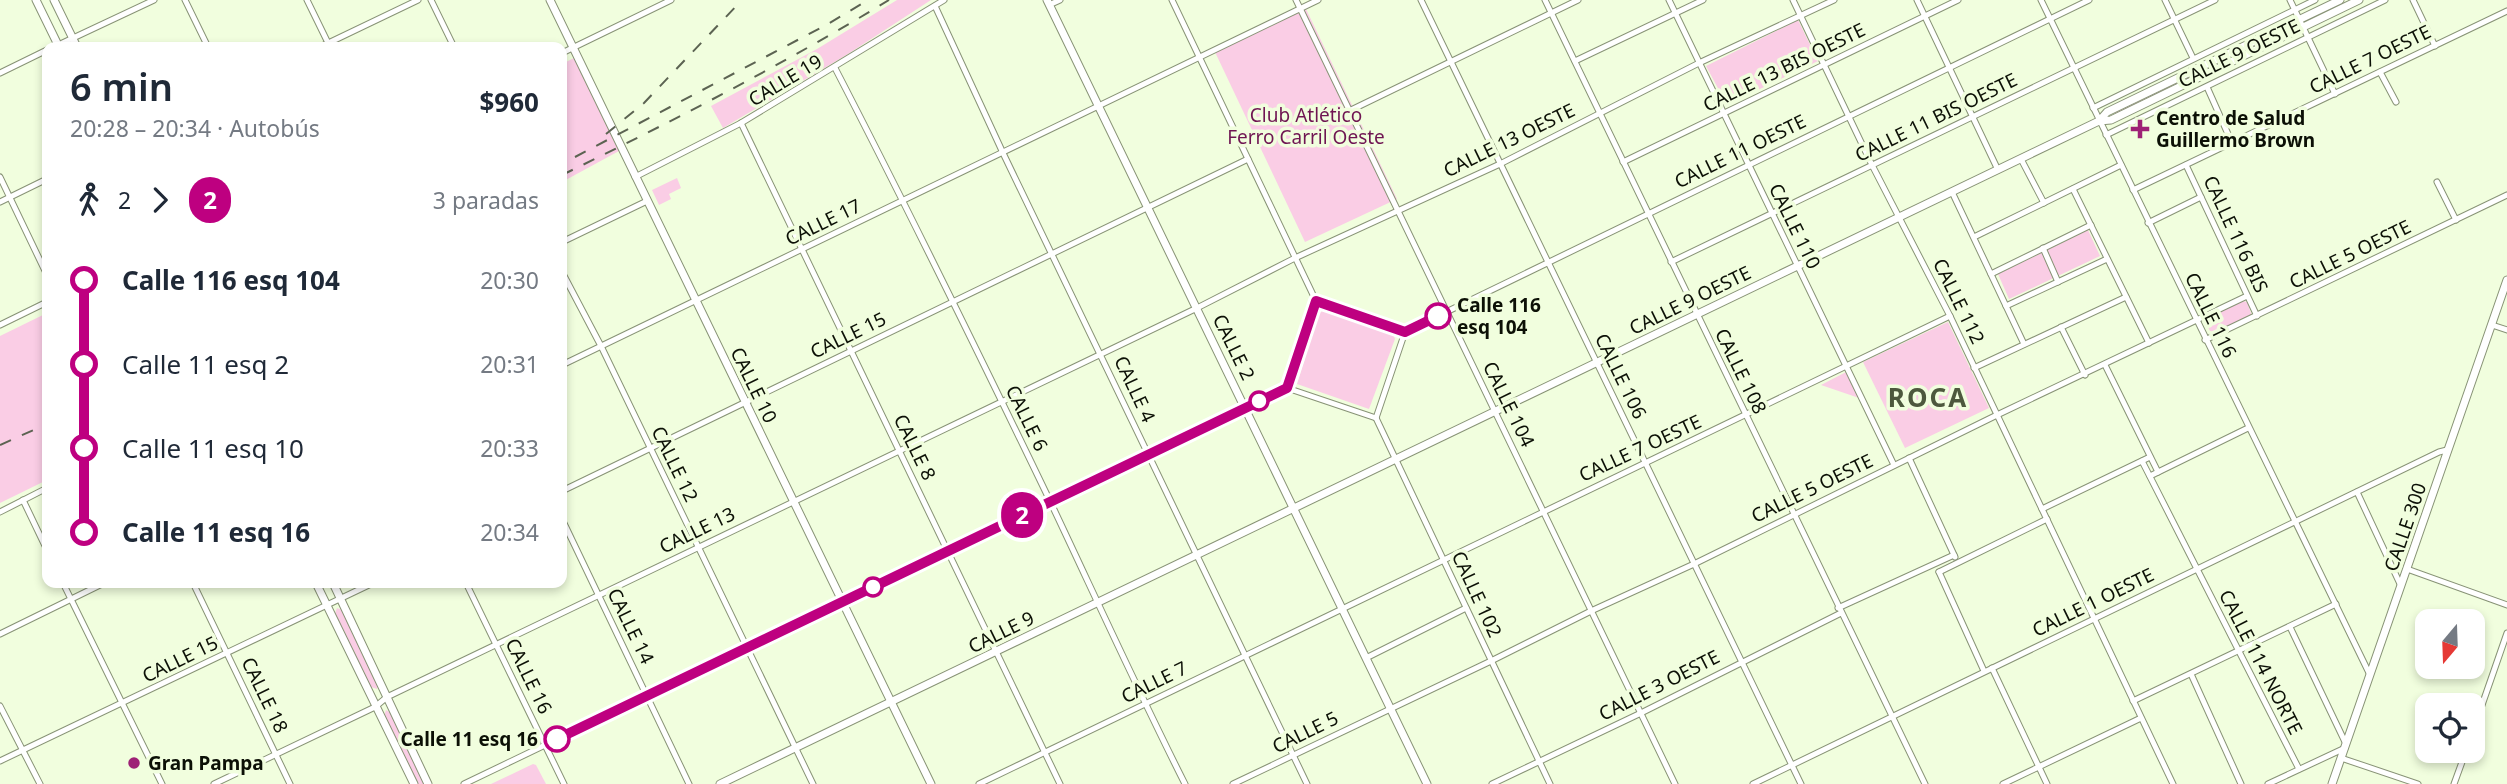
<!DOCTYPE html>
<html lang="es">
<head>
<meta charset="utf-8">
<style>
	:root { --surface:#fff; --page:#f6f6f7; --text:#1f2937; --muted:#747a83 }
	body { margin:0; font-family:"Noto Sans",sans-serif; background:var(--page); color:var(--text); height:100vh; display:flex; flex-direction:column; font-size:26px; white-space:nowrap }
	* { box-sizing:border-box; margin:0 }
	p { font-size:23px; color:var(--muted) }
	.icon { flex:none; width:38px; height:38px; fill:none; stroke:currentColor; stroke-width:2; stroke-linecap:round; stroke-linejoin:round }
	.map { position:relative; flex:1; overflow:hidden }
	.details { position:absolute; left:42px; top:42px; width:525px; height:546px; display:flex; flex-direction:column; background:var(--surface); border-radius:14px; box-shadow:0 4px 10px #0003 }
	.details>* { flex:none }
	.badge { padding:0 14px; border-radius:23px; font-size:24px; line-height:46px }
	.needle { width:46px; rotate:199deg }
	.fabs { position:absolute; left:2415px; top:609px; display:grid; gap:14px }
	.fabs a { display:grid; place-items:center; width:70px; height:70px; border-radius:14px; background:var(--surface); box-shadow:0 4px 10px #0003; font-size:35px }
	.map>.badge { position:absolute; translate:-50% -50%; box-shadow:0 0 0 4px #fff }
	.legs { display:flex; align-items:center; gap:10px; height:77px; padding:0 28px; font-size:23px }
	.legs p { margin-inline-start:auto }
	.headline { display:flex; align-items:center; justify-content:space-between; height:119px; padding:0 28px }
	h1 { font-size:38px; font-weight:600; line-height:52px }
	ul { padding:0 28px; list-style:none }
	li { display:flex; align-items:center; gap:24px; height:84px; font-size:26px }
	li i { display:grid; place-items:center; width:10px; height:100%; margin:0 9px; background:currentColor }
	li i::after { content:''; width:18px; height:18px; margin:-9px; border:5px solid; border-radius:50%; background:var(--surface) }
	li p { margin-inline-start:auto }
	li:first-child i { background:linear-gradient(#0000 50%,currentColor 0) }
	li:last-child i { background:linear-gradient(currentColor 50%,#0000 0) }
	.map>svg:first-child { display:block }
</style>
</head>
<body>
<div class="map">
<svg width="2507" height="784" viewBox="0 0 2507 784">
	<rect width="100%" height="100%" fill="#f1fede"/>
	<!-- green -->
	<g fill="#facde5">
		<polygon points="897,0 931,0 848,54 723,128 711,106 817,49"/>
		<polygon points="1306,9 1397,199 1305,242 1215,52"/>
		<polygon points="1798,20 1818,61 1727,105 1706,66"/>
		<polygon points="2296,25 2298,26 2115,115 2115,112"/>
		<polygon points="574,58 619,151 562,182 562,64"/>
		<polygon points="677,178 681,188 669,194 671,199 659,205 652,190"/>
		<polygon points="2088,230 2100,256 2009,299 1998,274"/>
		<polygon points="2243,301 2247,302 2252,316 2216,332 2210,331 2206,324 2208,318"/>
		<polygon points="1325,310 1393,334 1395,339 1369,409 1297,384 1319,313"/>
		<polygon points="47,313 47,480 0,503 0,336"/>
		<polygon points="1948,322 1989,408 1905,448 1863,362"/>
		<polygon points="1848,371 1859,398 1821,385"/>
		<polygon points="337,608 342,610 378,684 377,689 371,687 335,613"/>
		<polygon points="386,710 391,713 425,784 417,784 384,716"/>
		<polygon points="533,764 536,765 546,784 491,784"/>
	</g>
	<g fill="none" stroke-linecap="round" stroke-linejoin="round">
		<defs>
			<g id="street">
				<polyline points="185,0 208,47"/>
				<polyline points="307,0 330,47"/>
				<polyline points="431,0 454,47"/>
				<polyline points="1172,0 1316,301"/>
				<polyline points="1296,0 1675,784"/>
				<polyline points="1421,0 1801,784"/>
				<polyline points="1545,0 1925,784"/>
				<polyline points="1669,0 1894,465"/>
				<polyline points="1793,0 1872,165 1950,316 2173,784"/>
				<polyline points="1917,0 1998,170"/>
				<polyline points="2041,0 2370,675"/>
				<polyline points="2165,0 2193,58"/>
				<polyline points="2290,0 2335,94"/>
				<polyline points="2413,0 2435,46"/>
				<polyline points="1049,5 1060,0"/>
				<polyline points="935,6 1003,153 1307,784"/>
				<polyline points="54,47 154,0"/>
				<polyline points="320,47 418,0"/>
				<polyline points="562,53 671,0"/>
				<polyline points="1575,61 1703,0"/>
				<path d="M 835,68 C 909,211 980,356 1050,501 C 1095,596 1138,691 1185,784"/>
				<polyline points="2380,72 2396,102"/>
				<polyline points="0,73 47,50"/>
				<polyline points="2207,87 2232,143"/>
				<polyline points="2093,108 2315,0"/>
				<polyline points="1349,111 1578,0"/>
				<polyline points="741,123 1060,784"/>
				<polyline points="2106,135 2385,0"/>
				<polyline points="2021,159 2044,203"/>
				<polyline points="1623,162 1958,0"/>
				<polyline points="2186,165 2257,316"/>
				<polyline points="0,177 47,275"/>
				<polyline points="635,177 741,123 944,0"/>
				<polyline points="2437,182 2456,220"/>
				<polyline points="2073,189 2149,343"/>
				<polyline points="2133,190 2507,11"/>
				<polyline points="1952,192 2024,344"/>
				<polyline points="0,202 47,179"/>
				<polyline points="2148,223 2201,197"/>
				<polyline points="1974,237 2121,165"/>
				<polyline points="562,242 647,201"/>
				<polyline points="2043,248 2058,282"/>
				<polyline points="1671,262 2215,0"/>
				<polyline points="562,272 601,346 813,784"/>
				<polyline points="1991,274 2091,225"/>
				<polyline points="1316,301 1405,332"/>
				<polyline points="2006,306 2107,259"/>
				<polyline points="0,325 47,302"/>
				<polyline points="2492,325 2507,330"/>
				<polyline points="2061,327 2085,375"/>
				<polyline points="2205,340 2507,195"/>
				<polyline points="562,365 1318,0"/>
				<polyline points="2105,365 2158,472"/>
				<polyline points="1974,368 2126,297"/>
				<polyline points="1287,388 1316,301"/>
				<polyline points="1376,418 1405,332 2089,0"/>
				<polyline points="1376,418 1550,784"/>
				<polyline points="1909,458 1955,557"/>
				<polyline points="2142,461 2299,769"/>
				<polyline points="2150,476 2248,428"/>
				<polyline points="562,491 1248,159"/>
				<polyline points="2357,492 2401,586"/>
				<polyline points="23,500 47,550"/>
				<polyline points="2042,509 2150,457"/>
				<polyline points="0,512 47,488"/>
				<polyline points="562,519 689,784"/>
				<polyline points="2407,569 2507,605"/>
				<polyline points="1939,572 2047,519"/>
				<polyline points="1939,572 1984,671"/>
				<polyline points="63,583 162,784"/>
				<polyline points="193,583 290,784"/>
				<polyline points="466,583 564,784"/>
				<polyline points="1838,608 1954,555"/>
				<polyline points="2290,627 2346,744"/>
				<polyline points="0,634 104,583"/>
				<polyline points="1366,658 1466,608"/>
				<polyline points="1992,668 2047,784"/>
				<polyline points="2191,674 2241,784"/>
				<polyline points="2133,701 2336,604"/>
				<polyline points="0,706 40,784"/>
				<polyline points="2473,731 2507,633"/>
				<polyline points="2341,758 2418,784"/>
				<polyline points="0,761 373,583"/>
				<polyline points="214,784 375,707 387,697 1197,308 1295,258 1500,164 1699,63 1834,0"/>
				<polyline points="464,784 1287,388 1376,418"/>
				<polyline points="979,784 1950,316"/>
				<polyline points="1233,784 1491,661 1591,611 1694,564 1997,415 2247,296"/>
				<polyline points="1492,784 1641,713 1841,613"/>
				<polyline points="1753,784 2439,452 2447,450"/>
				<polyline points="2003,784 2141,718"/>
				<polyline points="2268,784 2345,748"/>
				<polyline points="2454,784 2466,751"/>
			</g>
			<g id="secondary">
				<polyline points="36,0 59,47"/>
				<polyline points="54,0 77,47"/>
				<polyline points="550,0 931,784"/>
				<polyline points="1047,0 1427,784"/>
				<polyline points="2099,121 2107,112 2340,0"/>
				<polyline points="316,583 414,784"/>
				<polyline points="333,583 428,784"/>
				<polyline points="720,784 2099,121 2111,120 2359,0"/>
				<polyline points="2332,784 2507,280"/>
			</g>
		</defs>
		<!-- street casing -->
		<use href="#street" stroke="#889376" stroke-width="7"/>
		<!-- secondary casing -->
		<use href="#secondary" stroke="#889376" stroke-width="9"/>
		<!-- street -->
		<use href="#street" stroke="#fff" stroke-width="5"/>
		<!-- secondary -->
		<use href="#secondary" stroke="#fff" stroke-width="7"/>
		<!-- rail -->
		<g stroke="#5c6352" stroke-width="2" stroke-dasharray="12 12" stroke-linecap="butt">
			<polyline points="606,134 644,103 742,0"/>
			<polyline points="575,157 828,24 868,0"/>
			<path d="M 562,175 C 673,121 784,64 889,0"/>
			<polyline points="0,445 47,424"/>
		</g>
	</g>
	<g fill="none" stroke-linecap="round" stroke-linejoin="round">
		<defs>
			<polyline id="line-1" points="557,739 1287,388 1316,301 1405,332 1438,316"/>
		</defs>
		<!-- line-1 casing -->
		<use href="#line-1" stroke="#fff" stroke-width="16"/>
		<!-- line-1 -->
		<use href="#line-1" stroke="#be0080" stroke-width="10"/>
	</g>
	<!-- markers -->
	<g fill="#9e2176" stroke="#f1fede" stroke-width="2.5">
		<path d="M2136.5 118.5h7v7h7v7h-7v7h-7v-7h-7v-7h7z"/>
		<circle cx="134" cy="763" r="7"/>
	</g>
	<g fill="#fff" stroke="#be0080" stroke-width="3.5">
		<circle cx="1438" cy="316" r="12"/>
		<circle cx="1259" cy="401" r="9"/>
		<circle cx="873" cy="587" r="9"/>
		<circle cx="557" cy="739" r="12"/>
	</g>
	<g text-anchor="middle" dominant-baseline="central" stroke-width="7" stroke-linejoin="round" paint-order="stroke">
		<!-- street labels -->
		<g font-size="19" fill="#0c1006" stroke="#f1fede">
			<text transform="translate(2239 53) rotate(-26)">CALLE 9 OESTE</text>
			<text transform="translate(2370 59) rotate(-26)">CALLE 7 OESTE</text>
			<text transform="translate(1784 67) rotate(-26)">CALLE 13 BIS OESTE</text>
			<text transform="translate(785 80) rotate(-31)">CALLE 19</text>
			<text transform="translate(1936 117) rotate(-26)">CALLE 11 BIS OESTE</text>
			<text transform="translate(1509 140) rotate(-26)">CALLE 13 OESTE</text>
			<text transform="translate(1740 151) rotate(-26)">CALLE 11 OESTE</text>
			<text transform="translate(823 222) rotate(-26)">CALLE 17</text>
			<text transform="translate(1795 226) rotate(64)">CALLE 110</text>
			<text transform="translate(2236 234) rotate(65)">CALLE 116 BIS</text>
			<text transform="translate(2350 254) rotate(-26)">CALLE 5 OESTE</text>
			<text transform="translate(1690 300) rotate(-26)">CALLE 9 OESTE</text>
			<text transform="translate(1959 301) rotate(64)">CALLE 112</text>
			<text transform="translate(2211 315) rotate(64)">CALLE 116</text>
			<text transform="translate(848 335) rotate(-26)">CALLE 15</text>
			<text transform="translate(1234 347) rotate(64)">CALLE 2</text>
			<text transform="translate(1741 371) rotate(64)">CALLE 108</text>
			<text transform="translate(1621 376) rotate(64)">CALLE 106</text>
			<text transform="translate(754 385) rotate(64)">CALLE 10</text>
			<text transform="translate(1135 389) rotate(65)">CALLE 4</text>
			<text transform="translate(1509 404) rotate(64)">CALLE 104</text>
			<text transform="translate(1027 418) rotate(64)">CALLE 6</text>
			<text transform="translate(915 447) rotate(64)">CALLE 8</text>
			<text transform="translate(1640 448) rotate(-25)">CALLE 7 OESTE</text>
			<text transform="translate(675 464) rotate(64)">CALLE 12</text>
			<text transform="translate(1812 488) rotate(-26)">CALLE 5 OESTE</text>
			<text transform="translate(2405 527) rotate(-71)">CALLE 300</text>
			<text transform="translate(697 530) rotate(-26)">CALLE 13</text>
			<text transform="translate(1477 594) rotate(65)">CALLE 102</text>
			<text transform="translate(2093 602) rotate(-26)">CALLE 1 OESTE</text>
			<text transform="translate(631 626) rotate(64)">CALLE 14</text>
			<text transform="translate(1001 632) rotate(-26)">CALLE 9</text>
			<text transform="translate(180 659) rotate(-26)">CALLE 15</text>
			<text transform="translate(2261 662) rotate(63)">CALLE 114 NORTE</text>
			<text transform="translate(529 676) rotate(64)">CALLE 16</text>
			<text transform="translate(1154 682) rotate(-26)">CALLE 7</text>
			<text transform="translate(1659 685) rotate(-27)">CALLE 3 OESTE</text>
			<text transform="translate(265 695) rotate(64)">CALLE 18</text>
			<text transform="translate(1305 732) rotate(-26)">CALLE 5</text>
		</g>
		<!-- park labels -->
		<g font-size="19" fill="#6f1552" stroke="#f1fede">
			<text x="1306" y="115">Club Atlético<tspan x="1306" dy="22">Ferro Carril Oeste</tspan></text>
		</g>
		<!-- poi labels -->
		<g font-size="19" font-weight="bold" fill="#0c1006" stroke="#f1fede" text-anchor="start">
			<text x="2156" y="118">Centro de Salud<tspan x="2156" dy="22">Guillermo Brown</tspan></text>
			<text x="148" y="763">Gran Pampa</text>
		</g>
		<!-- stop labels -->
		<g font-size="19" font-weight="bold" fill="#0c1006" stroke="#f1fede" text-anchor="start">
			<text x="1457" y="305">Calle 116<tspan x="1457" dy="22">esq 104</tspan></text>
			<text x="538" y="739" text-anchor="end">Calle 11 esq 16</text>
		</g>
		<!-- district labels -->
		<g font-size="26" font-weight="bold" letter-spacing="2" fill="#4d583d" stroke="#f1fede">
			<text x="1928" y="397">ROCA</text>
		</g>
	</g>
</svg>
<div class="fabs">
<a><svg class="needle" viewBox="-14 -14 28 28"><path d="M0-13l5 13h-10z" fill="#e53935"/><path d="M0 13l5-13h-10z" fill="#747a83"/></svg></a>
<a><svg class="icon" aria-label="locate" viewBox="0 0 24 24"><circle cx="12" cy="12" r="6"/><path d="M12 2v4M12 18v4M2 12h4M18 12h4"/></svg></a>
</div>
<b class="badge" style="left:1022px;top:515px;background:#be0080;color:#fff">2</b>
<section class="details">
<div class="headline"><div><h1>6 min</h1><p>20:28 – 20:34 · Autobús</p></div><b>$960</b></div>
<div class="legs"><svg class="icon" aria-label="walk" viewBox="0 0 24 24"><circle cx="13" cy="4" r="2"/><path d="M13 8l-2 6 4 7M11 14l-3 7M7 12l3-4h3l4 4"/></svg>2<svg class="icon" aria-label="forward" viewBox="0 0 24 24"><path d="M9 5l7 7-7 7"/></svg><b class="badge" style="background:#be0080;color:#fff">2</b><p>3 paradas</p></div>
<ul>
<li><i style="color:#be0080"></i><b>Calle 116 esq 104</b><p>20:30</p></li>
<li><i style="color:#be0080"></i><span>Calle 11 esq 2</span><p>20:31</p></li>
<li><i style="color:#be0080"></i><span>Calle 11 esq 10</span><p>20:33</p></li>
<li><i style="color:#be0080"></i><b>Calle 11 esq 16</b><p>20:34</p></li>
</ul>
</section>
</div>
</body>
</html>
